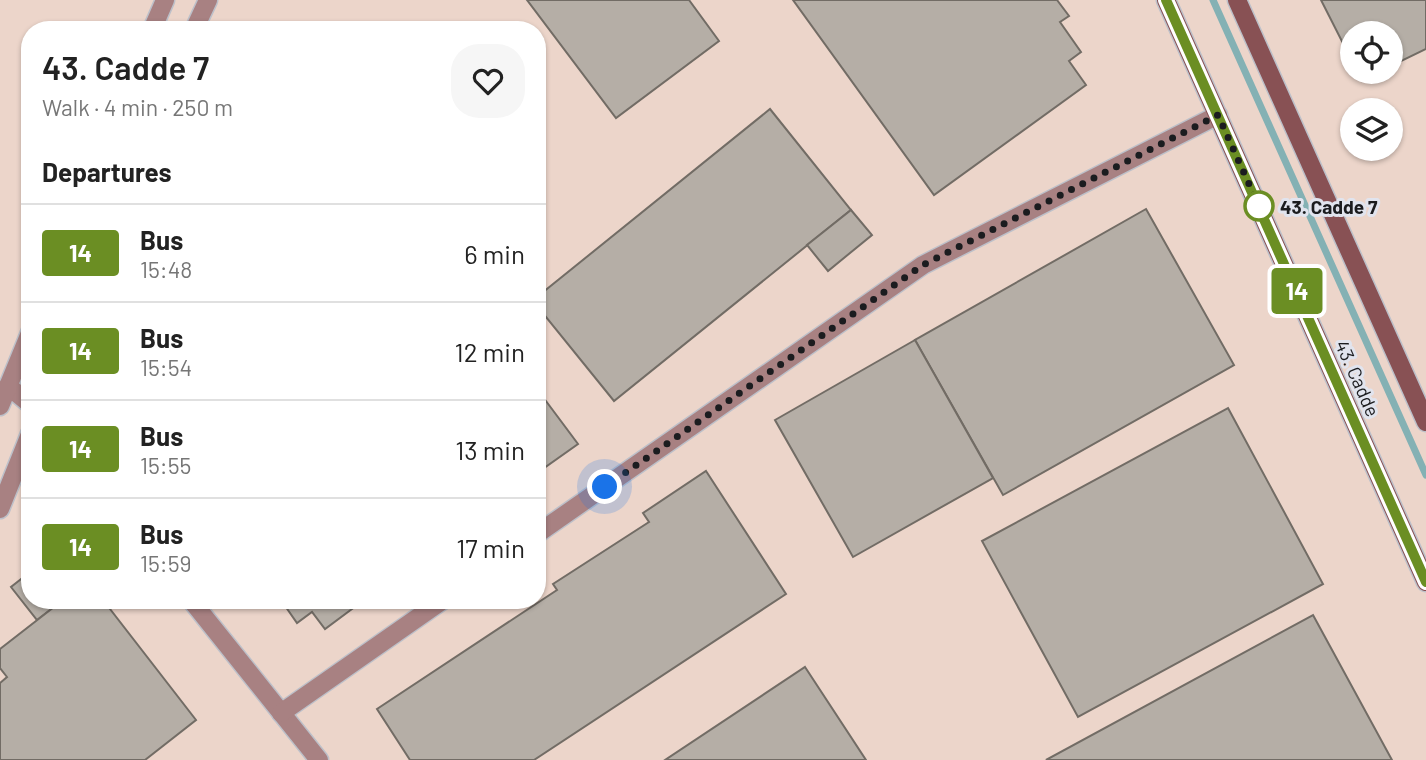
<!DOCTYPE html>
<html lang="en">
<head>
<meta charset="utf-8">
<style>
	:root { --surface:#fff; --page:#f6f6f6; --text:#222; --muted:#767676; --line:#e0e0e0 }
	body { margin:0; font-family:Barlow,sans-serif; background:var(--page); color:var(--text); height:100vh; display:flex; flex-direction:column; font-size:26px; white-space:nowrap }
	* { box-sizing:border-box; margin:0 }
	p { font-size:23px; color:var(--muted) }
	.icon { flex:none; width:38px; height:38px; fill:none; stroke:currentColor; stroke-width:2; stroke-linecap:round; stroke-linejoin:round }
	.map { position:relative; flex:1; overflow:hidden }
	.details { position:absolute; left:21px; top:21px; width:525px; height:588px; display:flex; flex-direction:column; background:var(--surface); border-radius:28px; box-shadow:0 2px 5px #0004 }
	.details>* { flex:none }
	.badge { padding:0 14px; border-radius:5px; font-size:24px; line-height:46px }
	.tools { position:absolute; left:1340px; top:21px; display:grid; gap:14px }
	.tools a { display:grid; place-items:center; width:63px; height:63px; border-radius:50%; background:var(--surface); box-shadow:0 2px 5px #0004; font-size:35px }
	.you { position:absolute; width:35px; height:35px; margin:-18px; border:5px solid #fff; border-radius:50%; background:#1a73e8; box-shadow:0 0 0 10px #1a73e833 }
	.map>.badge { position:absolute; translate:-50% -50%; box-shadow:0 0 0 4px #fff }
	h2 { padding:0 21px; font-size:26px; line-height:63px }
	.round { display:grid; place-items:center; flex:none; width:74px; height:74px; border-radius:28px; background:var(--page) }
	.headline { display:flex; align-items:center; justify-content:space-between; height:119px; padding:0 21px }
	h1 { font-size:33px; font-weight:600; line-height:52px }
	ul { padding:0; list-style:none }
	li { display:flex; align-items:center; gap:21px; height:98px; padding:0 21px; border-top:2px solid var(--line) }
	li div { flex:1 }
	li b { display:block; font-size:26px }
	li em { font-style:normal }
	li .badge { min-width:77px; font-weight:700; text-align:center }
	.map>svg:first-child { display:block }
</style>
</head>
<body>
<div class="map">
<svg width="1426" height="760" viewBox="0 0 1426 760">
	<rect width="100%" height="100%" fill="#e1e4ee"/>
	<!-- industrial -->
	<path fill="#ecd5ca" fill-rule="evenodd" d="M 0,0 L 1426,0 L 1426,760 L 0,760 ZM 30,30 L 537,30 L 537,600 L 30,600 ZM 1353,33 L 1391,33 L 1391,72 L 1353,72 ZM 1353,110 L 1391,110 L 1391,149 L 1353,149 Z"/>
	<g fill="none" stroke-linecap="round" stroke-linejoin="round">
		<!-- stream -->
		<polyline stroke="#84b1b4" stroke-width="7" points="1213,0 1426,475"/>
	</g>
	<!-- building -->
	<g fill="#b5aea6" stroke="#726c65" stroke-width="2">
		<polygon points="527,0 689,0 719,41 616,118"/>
		<polygon points="793,0 1057,0 1069,16 1060,22 1081,52 1069,61 1086,85 934,195"/>
		<polygon points="1321,0 1426,0 1426,49 1391,66 1391,33 1353,33 1353,63"/>
		<polygon points="1357,72 1380,72 1362,81"/>
		<polygon points="770,109 851,210 614,401 537,306 537,297"/>
		<polygon points="1146,209 1234,365 1003,495 915,340"/>
		<polygon points="851,210 872,235 828,271 807,245"/>
		<polygon points="915,340 993,478 853,557 775,420"/>
		<polygon points="537,389 578,444 537,473"/>
		<polygon points="1228,408 1323,584 1078,717 982,541"/>
		<polygon points="706,471 786,594 534,760 410,760 377,709 557,590 553,584 649,522 643,513"/>
		<polygon points="30,572 30,600 63,600 37,620 11,587"/>
		<polygon points="63,600 103,600 196,720 145,760 0,760 0,683 7,677 0,668 0,649"/>
		<polygon points="281,600 364,600 325,629 312,612 297,623"/>
		<polygon points="1313,615 1392,760 1046,760"/>
		<polygon points="805,667 866,760 665,760"/>
	</g>
	<g fill="none" stroke-linecap="round" stroke-linejoin="round">
		<defs>
			<g id="street">
				<polyline points="152,30 165,0"/>
				<polyline points="194,30 208,0"/>
				<polyline points="8,386 30,404"/>
				<polyline points="0,406 30,333"/>
				<polyline points="0,509 30,434"/>
				<polyline points="537,534 923,265 1218,115"/>
				<polyline points="191,600 319,760"/>
				<polyline points="281,713 443,600"/>
			</g>
			<g id="secondary">
				<polyline points="1166,0 1426,582"/>
				<polyline points="1237,0 1426,422"/>
			</g>
		</defs>
		<!-- street casing -->
		<use href="#street" stroke="#bdc0c9" stroke-width="21"/>
		<!-- secondary casing -->
		<use href="#secondary" stroke="#bdc0c9" stroke-width="21"/>
		<!-- street -->
		<use href="#street" stroke="#a88182" stroke-width="18"/>
		<!-- secondary -->
		<use href="#secondary" stroke="#885154" stroke-width="18"/>
	</g>
	<g fill="none" stroke-linecap="round" stroke-linejoin="round">
		<defs>
			<polyline id="line" points="1166,0 1426,582"/>
		</defs>
		<!-- line casing -->
		<use href="#line" stroke="#fff" stroke-width="16"/>
		<!-- line -->
		<use href="#line" stroke="#6b8e23" stroke-width="10"/>
		<!-- walk -->
		<polyline stroke="#1b1c1f" stroke-width="7" stroke-dasharray="0 12.6" points="605,487 923,265 1218,115 1259,206"/>
	</g>
	<!-- markers -->
	<circle fill="#fff" stroke="#6b8e23" stroke-width="3.5" cx="1259" cy="206" r="14"/>
	<g text-anchor="middle" dominant-baseline="central" stroke-width="6" stroke-linejoin="round" paint-order="stroke">
		<!-- stop labels -->
		<g font-size="19" font-weight="bold" fill="#1b1c1f" stroke="#e1e4ee" text-anchor="start">
			<text x="1280" y="206">43. Cadde 7</text>
		</g>
		<!-- street labels -->
		<g font-size="19" fill="#1b1c1f" stroke="#e1e4ee">
			<text transform="translate(1358 378) rotate(66)">43. Cadde</text>
		</g>
	</g>
</svg>
<div class="tools">
<a><svg class="icon" aria-label="locate" viewBox="0 0 24 24"><circle cx="12" cy="12" r="6"/><path d="M12 2v4M12 18v4M2 12h4M18 12h4"/></svg></a>
<a><svg class="icon" aria-label="layers" viewBox="0 0 24 24"><path d="M12 4l9 5-9 5-9-5zM3 14l9 5 9-5"/></svg></a>
</div>
<div class="you" style="left:605px;top:487px"></div>
<b class="badge" style="left:1297px;top:291px;background:#6b8e23;color:#fff">14</b>
<section class="details">
<div class="headline"><div><h1>43. Cadde 7</h1><p>Walk · 4 min · 250 m</p></div><a class="round"><svg class="icon" aria-label="heart" viewBox="0 0 24 24"><path d="M12 20l-8-8c-3-5 5-10 8-4 3-6 11-1 8 4z"/></svg></a></div>
<h2>Departures</h2>
<ul>
<li><span class="badge" style="background:#6b8e23;color:#fff">14</span><div><b>Bus</b><p>15:48</p></div><em>6 min</em></li>
<li><span class="badge" style="background:#6b8e23;color:#fff">14</span><div><b>Bus</b><p>15:54</p></div><em>12 min</em></li>
<li><span class="badge" style="background:#6b8e23;color:#fff">14</span><div><b>Bus</b><p>15:55</p></div><em>13 min</em></li>
<li><span class="badge" style="background:#6b8e23;color:#fff">14</span><div><b>Bus</b><p>15:59</p></div><em>17 min</em></li>
</ul>
</section>
</div>
</body>
</html>
